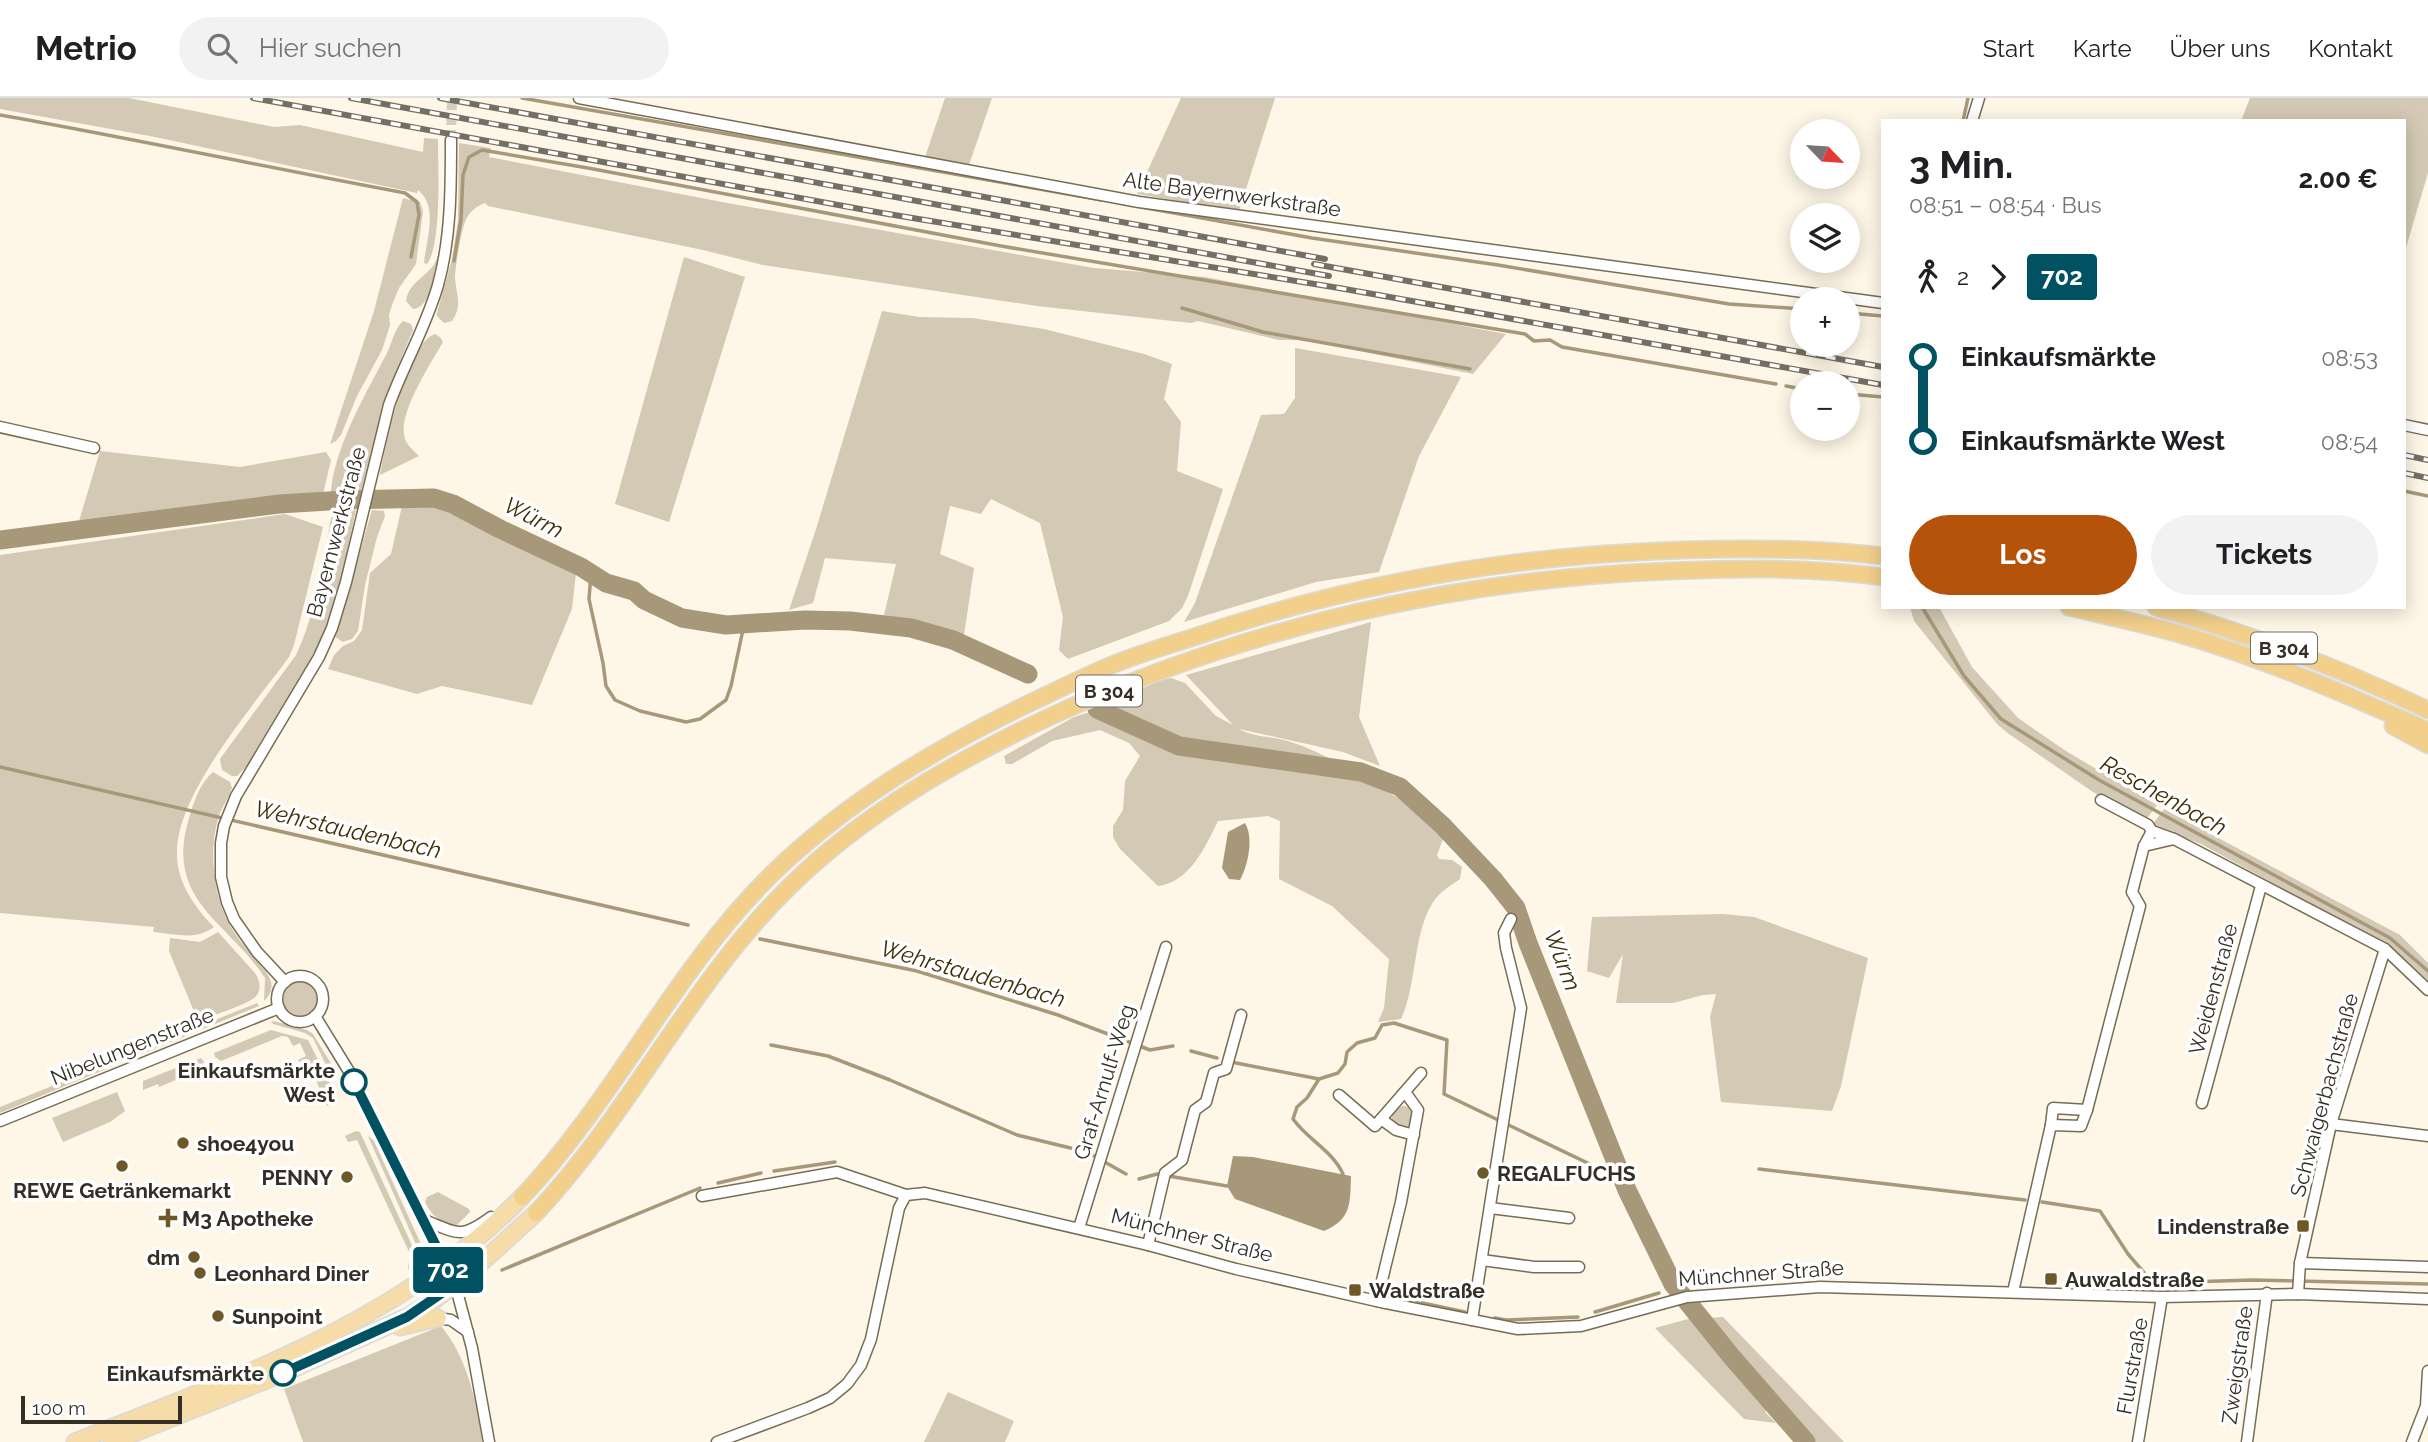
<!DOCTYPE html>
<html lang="de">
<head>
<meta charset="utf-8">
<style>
	:root { --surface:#fff; --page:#f2f2f2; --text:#202124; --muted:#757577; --line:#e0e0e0; --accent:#b45309 }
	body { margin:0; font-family:Raleway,sans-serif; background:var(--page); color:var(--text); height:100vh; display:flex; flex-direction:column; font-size:26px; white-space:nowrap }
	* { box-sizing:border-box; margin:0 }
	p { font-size:23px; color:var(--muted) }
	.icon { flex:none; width:38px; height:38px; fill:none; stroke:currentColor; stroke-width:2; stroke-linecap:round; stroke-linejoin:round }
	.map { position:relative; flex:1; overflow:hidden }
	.drawer { position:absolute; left:1881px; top:21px; width:525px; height:490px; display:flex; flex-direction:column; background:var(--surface); border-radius:0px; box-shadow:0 4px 18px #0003 }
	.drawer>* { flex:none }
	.badge { padding:0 14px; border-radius:5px; font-size:24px; line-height:46px }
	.needle { width:46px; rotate:115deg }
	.controls { position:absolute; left:1790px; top:21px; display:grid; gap:14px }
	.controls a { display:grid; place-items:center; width:70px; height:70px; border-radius:50%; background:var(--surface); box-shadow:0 4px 18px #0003; font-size:35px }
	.scale { position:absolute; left:21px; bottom:18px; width:161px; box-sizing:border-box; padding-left:7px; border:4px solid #342f26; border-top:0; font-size:19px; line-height:24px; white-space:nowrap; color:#342f26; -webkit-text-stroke:5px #fff; paint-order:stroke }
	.map>.badge { position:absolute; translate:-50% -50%; box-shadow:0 0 0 4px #fff }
	.legs { display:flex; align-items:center; gap:10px; height:77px; padding:0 28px; font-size:23px }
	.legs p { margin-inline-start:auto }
	.summary { display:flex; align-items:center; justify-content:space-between; height:119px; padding:0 28px }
	h1 { font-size:38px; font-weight:700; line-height:52px }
	.primary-button { display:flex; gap:14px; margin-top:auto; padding:14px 28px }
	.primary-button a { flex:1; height:80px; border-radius:42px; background:var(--accent); color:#fff; font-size:28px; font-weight:700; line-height:80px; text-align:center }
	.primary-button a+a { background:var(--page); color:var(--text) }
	ul { padding:0 28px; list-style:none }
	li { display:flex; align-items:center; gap:24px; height:84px; font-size:26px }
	li i { display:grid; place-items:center; width:10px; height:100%; margin:0 9px; background:currentColor }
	li i::after { content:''; width:18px; height:18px; margin:-9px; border:5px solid; border-radius:50%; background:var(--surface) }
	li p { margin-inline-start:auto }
	li:first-child i { background:linear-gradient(#0000 50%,currentColor 0) }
	li:last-child i { background:linear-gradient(currentColor 50%,#0000 0) }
	header { display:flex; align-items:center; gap:42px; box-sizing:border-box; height:98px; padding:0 35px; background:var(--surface); border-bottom:2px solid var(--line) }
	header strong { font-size:33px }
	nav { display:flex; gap:38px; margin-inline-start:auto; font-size:24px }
	.search { width:490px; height:63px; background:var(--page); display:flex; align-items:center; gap:18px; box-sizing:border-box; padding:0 24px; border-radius:38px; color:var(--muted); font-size:26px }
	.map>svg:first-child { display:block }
</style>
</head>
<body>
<header>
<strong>Metrio</strong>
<div class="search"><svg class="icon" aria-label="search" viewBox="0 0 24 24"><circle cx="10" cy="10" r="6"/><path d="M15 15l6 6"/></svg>Hier suchen</div>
<nav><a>Start</a><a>Karte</a><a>Über uns</a><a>Kontakt</a></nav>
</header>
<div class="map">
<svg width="2428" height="1344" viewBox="0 0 2428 1344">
	<rect width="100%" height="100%" fill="#fef6e6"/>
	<!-- green -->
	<g fill="#d3c9b4">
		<path d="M 0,0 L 129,0 L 274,29 L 300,27 L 423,54 L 424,40 L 438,41 C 438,69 442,146 427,166 L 424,165 C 426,142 439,109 418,92 L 417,95 L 155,39 L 0,11 Z"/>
		<polygon points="945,0 992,0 969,67 925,59"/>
		<polygon points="1181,0 1275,0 1239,113 1137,96"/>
		<polygon points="2250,0 2428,0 2428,75 2405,153 2404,23 2241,23"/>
		<path d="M 459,45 L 491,50 L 489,59 L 722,104 L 1094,170 L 1205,179 L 1506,236 L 1473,276 L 1320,245 L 1298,242 L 1279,242 L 1198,223 L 1191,225 L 1037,208 L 763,167 L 703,152 L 488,108 L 485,105 C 476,108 468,115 465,124 C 461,133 455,170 455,180 C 456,196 463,208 452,223 L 444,225 L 437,218 L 437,215 L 452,161 L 458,123 Z"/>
		<polygon points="403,100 420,104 423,113 416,166 399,190 392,207 389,217 390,227 382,252 357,298 341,337 336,343 330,346 374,213"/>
		<path d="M 438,157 L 440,158 C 436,173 431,210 413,211 L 406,203 C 409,181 433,178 438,157 Z"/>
		<polygon points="684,159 745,179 669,424 615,406"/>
		<polygon points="882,213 919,219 972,220 1044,231 1144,256 1172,266 1164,301 1181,324 1177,373 1223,391 1188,498 1182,510 1169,523 1068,561 1059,552 1063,519 1040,425 991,401 981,416 950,408 940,456 974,470 964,537 884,517 896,466 825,460 813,505 789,512 817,428"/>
		<path d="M 403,223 L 411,226 L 413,232 L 389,290 L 357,408 L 331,411 C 326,363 364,299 386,257 C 392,246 394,231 403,223 Z"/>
		<path d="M 435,236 L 440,239 L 443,244 C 431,265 400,312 404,336 C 405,346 412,351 419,358 L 380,377 C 386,347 405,247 435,236 Z"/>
		<polygon points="1295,250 1461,279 1419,358 1379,474 1316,484 1184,524 1195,505 1261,317 1284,316 1295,300"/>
		<polygon points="100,353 240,369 326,354 331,362 323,396 79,423"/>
		<polygon points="434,407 467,420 576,475 572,511 532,607 442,588 417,596 328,571 334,557 343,548 354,543 362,532 370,475 391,456 402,408"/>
		<path d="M 356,412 C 347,451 341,491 327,528 C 309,576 276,621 250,665 L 237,678 L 232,678 L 222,672 L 220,661 L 296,557 C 316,515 323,466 331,420 L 337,416 Z"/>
		<polygon points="372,412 384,413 385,418 377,439 365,487 358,533 352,541 343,544 335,539 337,532"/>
		<path d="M 285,416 L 323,429 L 294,547 L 289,559 C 254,607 177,695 177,754 C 176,783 194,809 214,829 C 195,843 176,836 153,834 L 154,829 L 0,815 L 0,457 Z"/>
		<polygon points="1910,509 1939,509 1972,569 2018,620 2066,653 2157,707 2145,723 2093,694 2009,636 1997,626 1914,523"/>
		<path d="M 1371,524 L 1359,619 L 1380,668 L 1343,654 L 1239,631 C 1255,640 1274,638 1291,644 C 1319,653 1342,667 1367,682 C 1395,699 1426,712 1443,741 L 1437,757 L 1439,761 L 1452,762 L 1462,769 L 1460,781 C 1450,788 1438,795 1432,806 C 1413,836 1417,887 1401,921 L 1378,924 L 1384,910 L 1389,861 L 1332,808 L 1279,781 L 1280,723 L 1268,718 L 1218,723 C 1206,748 1189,785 1158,788 L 1120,751 L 1113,739 L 1113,728 L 1123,712 L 1125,683 L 1140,658 L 1129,645 L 1100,632 L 1052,643 L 1012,666 L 1006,666 L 1004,658 L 1074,619 L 1116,606 L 1156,583 L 1171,580 L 1185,585 L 1216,618 L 1233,627 L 1186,577 Z"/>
		<path d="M 213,674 L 230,684 L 232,690 C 229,699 224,706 220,715 C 209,746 212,787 225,817 C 232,834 244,848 256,862 C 261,869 269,875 271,884 C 273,892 269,898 264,903 L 265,880 C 227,822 164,803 189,720 C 194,703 200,685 213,674 Z"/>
		<polygon points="2164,711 2400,837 2428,865 2428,886 2395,853 2352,828 2201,746 2152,727"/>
		<polygon points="1723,816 1754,819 1868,860 1841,988 1832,1013 1721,1004 1710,919 1716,896 1703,897 1673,905 1616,905 1623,856 1609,880 1587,873 1592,819"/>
		<path d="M 218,834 L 255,875 C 259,882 262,889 257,897 C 251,906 210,918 198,923 L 169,853 L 170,840 L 200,844 Z"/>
		<circle cx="300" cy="901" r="17"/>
		<polygon points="257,905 259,908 142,956 133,955"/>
		<polygon points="274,923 307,932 313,936 333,969 328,971 313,940 305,935 273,926 271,924"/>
		<polygon points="271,932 308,942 339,1003 327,1008 307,961 299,964 298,962 306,958 300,945 293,948 288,939 282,938 221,963 215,959 214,955"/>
		<polygon points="201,960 204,964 202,971 159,989 158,986 143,992 143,983"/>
		<polygon points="104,967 106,971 0,1015 0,1009"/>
		<polygon points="117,994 125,1013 110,1024 63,1044 52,1020"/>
		<circle cx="1403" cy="1019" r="11"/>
		<polygon points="356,1033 360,1034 415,1154 416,1161 413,1171 408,1171 410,1156 357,1042 348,1044 345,1038"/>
		<polygon points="368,1038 374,1043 425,1155 420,1154 418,1151"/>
		<path d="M 438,1094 L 469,1111 L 470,1114 L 456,1128 C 440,1125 432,1118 425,1104 L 427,1099 Z"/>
		<polygon points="1723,1219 1844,1344 1799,1344 1768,1311 1765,1314 1776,1325 1744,1321 1655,1230 1688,1221"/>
		<path d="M 441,1228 C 467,1259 477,1305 482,1344 L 303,1344 L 284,1291 Z"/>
		<polygon points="948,1294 1014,1323 1005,1344 924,1344"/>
	</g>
	<!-- water -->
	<g fill="#a7987a">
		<path d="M 1245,725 C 1254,740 1248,767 1240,782 L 1229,781 L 1222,770 L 1228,734 Z"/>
		<path d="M 1233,1058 L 1253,1059 L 1351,1078 C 1350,1105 1352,1121 1324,1133 L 1235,1101 L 1227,1088 Z"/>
	</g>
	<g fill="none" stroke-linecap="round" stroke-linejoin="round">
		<!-- stream -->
		<g stroke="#a7987a" stroke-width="3.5">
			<polyline points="522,0 1102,102"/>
			<path d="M 0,17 C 135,41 270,70 405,95 L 417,104 L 419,117 L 411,159"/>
			<polyline points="1963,23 1968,0"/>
			<polyline points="1141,109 1312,140 1498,167 1729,206 1802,211"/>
			<polyline points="454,163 461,121 463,77 469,59 482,52 588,70 1001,148 1525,236 1534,243 1550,242 1562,249 1776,286"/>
			<polyline points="1182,210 1263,234 1470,271"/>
			<polyline points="1848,215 1883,218"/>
			<polyline points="1786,288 1802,291"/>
			<polyline points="1848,296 1883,299"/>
			<polyline points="2404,393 2428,398"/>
			<polyline points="591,476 589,501 603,565 606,588 615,602 640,613 686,624 700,621 726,602 731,588 744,527"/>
			<polyline points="1922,509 1964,578 2001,621 2099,682 2390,840 2428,873"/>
			<polyline points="0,669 688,827"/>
			<polyline points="760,841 917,873 1058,917 1150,952 1173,948"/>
			<polyline points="771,947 828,958 890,982 1017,1037 1087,1054 1126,1076"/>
			<polyline points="1191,953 1217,960"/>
			<polyline points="1231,964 1319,981 1338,975 1345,966 1347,954 1357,945 1375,940 1382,927 1394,925 1447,942 1444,996 1623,1082"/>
			<path d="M 1319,981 L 1307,1000 L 1297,1009 L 1293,1021 C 1308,1042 1332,1052 1343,1076"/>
			<polyline points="1759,1071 2025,1102"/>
			<polyline points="774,1073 835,1064"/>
			<polyline points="1139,1081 1157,1076 1227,1088"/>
			<polyline points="718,1085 761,1075"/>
			<polyline points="2042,1104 2100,1113 2128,1156 2153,1185 2253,1182 2428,1186"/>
			<polyline points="502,1172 700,1090"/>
			<polyline points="1674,1194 1679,1193"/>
			<polyline points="1394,1199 1465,1214"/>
			<polyline points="1595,1214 1659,1195"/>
			<polyline points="1495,1220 1506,1222 1578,1219"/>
		</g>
		<!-- river -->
		<g stroke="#a7987a" stroke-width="19">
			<polyline points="0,442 279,406 345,402 434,400 453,406 500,431 581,469 606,485 634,493 644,502 682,520 726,527 805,522 850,523 911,530 953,542 1028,576"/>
			<polyline points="1097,611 1179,648 1361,674 1400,689 1442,727 1493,781 1516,810 1528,845 1627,1092 1673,1186 1731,1258 1806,1344"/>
		</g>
		<!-- minor-tunnel -->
		<polyline stroke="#d6cec0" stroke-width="10" stroke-dasharray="10 5" stroke-linecap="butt" points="451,42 452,0"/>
		<defs>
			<g id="minor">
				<polyline points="579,0 1139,104 1883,205"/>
				<polyline points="1972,23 1979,0"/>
				<polyline points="2404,327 2428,332"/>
				<polyline points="0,329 94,350"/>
				<polyline points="2101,702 2148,727 2152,733 2174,741 2385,851 2428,892"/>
				<polyline points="2144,748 2174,741"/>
				<circle cx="300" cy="901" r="23"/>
				<path d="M 285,884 L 257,854 L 234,821 L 227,804 L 221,779 L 221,745 L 224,728 L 236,698 L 319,559 L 332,530 L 346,484 L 389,307 C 404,266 426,229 438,187 C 451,140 451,91 451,42"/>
				<polyline points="315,918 350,975 455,1186 472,1250 489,1344"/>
				<polyline points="1339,997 1375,1028 1421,975"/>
				<polyline points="2202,1005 2261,788"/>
				<polyline points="1381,1021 1396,1032 1414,1037"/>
				<polyline points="0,1023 279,910"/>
				<polyline points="2331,1026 2428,1038"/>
				<polyline points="2051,1027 2053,1010 2087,1012"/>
				<polyline points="702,1098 837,1074 906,1097"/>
				<polyline points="1490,1110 1569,1120"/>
				<path d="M 424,1122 C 458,1135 460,1142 491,1119"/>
				<polyline points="1079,1130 1166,849"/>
				<polyline points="1148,1147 1165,1075 1182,1062 1195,1012 1206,1004 1214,975 1226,971 1241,917"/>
				<polyline points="1482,1162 1534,1169 1579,1169"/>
				<polyline points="2300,1165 2428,1169"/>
				<polyline points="2013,1194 2051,1027 2081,1028 2087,1012 2140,808 2132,794 2144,748 2152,733"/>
				<polyline points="2298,1196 2300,1165 2331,1026 2385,851"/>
				<polyline points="1377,1203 1401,1104 1418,1012 1405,994"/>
				<polyline points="438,1220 451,1222 468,1234"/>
				<polyline points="1472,1222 1521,910 1506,850 1504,835 1511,821"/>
				<polyline points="717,1344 808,1310 830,1300 847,1286 861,1267 871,1241 899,1110 906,1097 925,1095 1148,1147 1236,1171 1381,1204 1518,1231 1581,1228 1687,1199 1820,1189 2162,1199 2298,1196 2428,1201"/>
				<polyline points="2138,1344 2162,1199"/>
				<polyline points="2247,1344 2267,1195"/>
				<polyline points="2412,1344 2426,1308 2428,1273"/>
			</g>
			<g id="primary">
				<polyline points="400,1229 438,1220"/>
				<path d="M 75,1344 C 236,1280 398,1226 522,1099"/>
				<polyline points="112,1344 279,1277 407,1219 432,1204 481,1165 536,1115"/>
			</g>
			<g id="trunk">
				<path d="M 2069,509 C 2107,518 2145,526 2183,537 C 2267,562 2348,597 2428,633"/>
				<path d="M 2156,509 C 2250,536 2340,570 2428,612"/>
				<polyline points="2393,628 2428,647"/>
				<path d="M 522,1099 C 616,1000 674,872 772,776 C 847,703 938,649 1032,604 C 1058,592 1085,578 1112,567 C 1136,557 1162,549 1188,541 C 1348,486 1513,457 1683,452 C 1749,450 1817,450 1883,458"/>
				<path d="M 536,1115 C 631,1014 690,886 789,789 C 863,716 954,664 1047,620 C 1243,530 1454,481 1669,473 C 1740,470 1812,469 1883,479"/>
			</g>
		</defs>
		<!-- minor casing -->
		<use href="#minor" stroke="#786c55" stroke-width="13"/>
		<!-- primary casing -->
		<use href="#primary" stroke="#dadad8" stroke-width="19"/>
		<!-- trunk casing -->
		<use href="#trunk" stroke="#dadad8" stroke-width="19"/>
		<!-- minor -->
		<use href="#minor" stroke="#fff" stroke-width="10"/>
		<!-- primary -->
		<use href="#primary" stroke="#f5dca9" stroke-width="16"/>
		<!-- trunk -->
		<use href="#trunk" stroke="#f2d08c" stroke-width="16"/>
		<defs>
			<g id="rail">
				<polyline points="253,0 882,115 1339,190 1883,287"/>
				<polyline points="351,0 1329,178"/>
				<polyline points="440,0 1325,161"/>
				<polyline points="1314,166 1883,269"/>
				<polyline points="2404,357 2428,362"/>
				<polyline points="2404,375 2428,380"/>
			</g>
		</defs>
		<!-- rail casing -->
		<use href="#rail" stroke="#756f63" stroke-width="6"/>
		<!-- rail -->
		<use href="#rail" stroke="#fff" stroke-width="3.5" stroke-dasharray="10" stroke-linecap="butt"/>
	</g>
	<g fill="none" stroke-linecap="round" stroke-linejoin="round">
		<defs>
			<polyline id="line-1" points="283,1275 407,1219 455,1186 354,984"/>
		</defs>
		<!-- line-1 casing -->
		<use href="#line-1" stroke="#fff" stroke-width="16"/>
		<!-- line-1 -->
		<use href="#line-1" stroke="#005262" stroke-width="10"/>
	</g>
	<!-- markers -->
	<g fill="#fff" stroke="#005262" stroke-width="3.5">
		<circle cx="354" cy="984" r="12"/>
		<circle cx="283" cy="1275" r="12"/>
	</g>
	<g fill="#6f5828" stroke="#fff" stroke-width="2.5">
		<circle cx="183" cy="1045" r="7"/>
		<circle cx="122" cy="1068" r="7"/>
		<circle cx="1483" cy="1075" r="7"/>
		<circle cx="347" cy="1079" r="7"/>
		<path d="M164.5 1109.5h7v7h7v7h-7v7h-7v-7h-7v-7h7z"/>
		<rect x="2296" y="1121" width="14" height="14" rx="3.5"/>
		<circle cx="194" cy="1159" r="7"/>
		<circle cx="200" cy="1175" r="7"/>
		<rect x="2044" y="1174" width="14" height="14" rx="3.5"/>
		<rect x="1348" y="1185" width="14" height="14" rx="3.5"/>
		<circle cx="218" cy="1218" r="7"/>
	</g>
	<g text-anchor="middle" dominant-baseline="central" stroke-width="7" stroke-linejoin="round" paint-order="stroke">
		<!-- shield labels -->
		<g fill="#fff" stroke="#716d67" stroke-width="2">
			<rect x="2251" y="534.5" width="66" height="31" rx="5"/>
			<rect x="1076" y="577.5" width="66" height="31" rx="5"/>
		</g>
		<g font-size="19" font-weight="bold" fill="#342f26">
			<text x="2284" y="550">B 304</text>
			<text x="1109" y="593">B 304</text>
		</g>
		<!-- street labels -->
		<g font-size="21" fill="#342f26" stroke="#fff">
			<text transform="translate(1232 96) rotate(8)">Alte Bayernwerkstraße</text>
			<text transform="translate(336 434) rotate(-75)">Bayernwerkstraße</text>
			<text transform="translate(2213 891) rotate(-75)">Weidenstraße</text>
			<text transform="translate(132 948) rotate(-22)">Nibelungenstraße</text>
			<text transform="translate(1104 984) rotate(-73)">Graf-Arnulf-Weg</text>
			<text transform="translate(2324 997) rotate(-75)">Schwaigerbachstraße</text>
			<text transform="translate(1192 1137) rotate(14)">Münchner Straße</text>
			<text transform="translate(1761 1175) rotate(-4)">Münchner Straße</text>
			<text transform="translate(2237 1267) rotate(-82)">Zweigstraße</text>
			<text transform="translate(2132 1268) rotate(-80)">Flurstraße</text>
		</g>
		<!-- stop labels -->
		<g font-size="21" font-weight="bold" fill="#342f26" stroke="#fff" text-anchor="end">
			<text x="335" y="972">Einkaufsmärkte<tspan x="335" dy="24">West</tspan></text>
			<text x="264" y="1275">Einkaufsmärkte</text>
		</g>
		<!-- poi labels -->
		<g font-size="21" font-weight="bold" fill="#342f26" stroke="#fff" text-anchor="start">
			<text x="197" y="1045">shoe4you</text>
			<text x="1497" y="1075">REGALFUCHS</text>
			<text x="333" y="1079" text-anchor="end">PENNY</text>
			<text x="122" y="1092" text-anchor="middle">REWE Getränkemarkt</text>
			<text x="182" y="1120">M3 Apotheke</text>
			<text x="2289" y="1128" text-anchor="end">Lindenstraße</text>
			<text x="180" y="1159" text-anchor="end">dm</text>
			<text x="214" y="1175">Leonhard Diner</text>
			<text x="2065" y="1181">Auwaldstraße</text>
			<text x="1369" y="1192">Waldstraße</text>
			<text x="232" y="1218">Sunpoint</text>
		</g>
		<!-- water labels -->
		<g font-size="23" font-style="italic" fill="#402e05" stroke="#fff">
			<text transform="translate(534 419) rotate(27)">Würm</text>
			<text transform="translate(2164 697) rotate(29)">Reschenbach</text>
			<text transform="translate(348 731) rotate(13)">Wehrstaudenbach</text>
			<text transform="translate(1563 862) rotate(69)">Würm</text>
			<text transform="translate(973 875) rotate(16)">Wehrstaudenbach</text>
		</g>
	</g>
</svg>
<div class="controls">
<a><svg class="needle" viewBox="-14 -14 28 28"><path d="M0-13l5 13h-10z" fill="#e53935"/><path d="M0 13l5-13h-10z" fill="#757577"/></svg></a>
<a><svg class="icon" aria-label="layers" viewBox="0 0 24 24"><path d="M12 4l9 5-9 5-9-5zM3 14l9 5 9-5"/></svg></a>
<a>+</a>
<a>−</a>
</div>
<div class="scale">100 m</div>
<b class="badge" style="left:448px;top:1172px;background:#005262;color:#fff">702</b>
<section class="drawer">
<div class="summary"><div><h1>3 Min.</h1><p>08:51 – 08:54 · Bus</p></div><b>2.00 €</b></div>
<div class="legs"><svg class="icon" aria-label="walk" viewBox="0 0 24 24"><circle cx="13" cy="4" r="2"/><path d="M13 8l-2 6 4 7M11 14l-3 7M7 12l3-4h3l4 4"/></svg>2<svg class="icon" aria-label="forward" viewBox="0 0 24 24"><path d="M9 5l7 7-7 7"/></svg><b class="badge" style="background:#005262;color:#fff">702</b></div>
<ul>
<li><i style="color:#005262"></i><b>Einkaufsmärkte</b><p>08:53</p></li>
<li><i style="color:#005262"></i><b>Einkaufsmärkte West</b><p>08:54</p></li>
</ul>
<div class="primary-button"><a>Los</a><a>Tickets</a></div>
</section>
</div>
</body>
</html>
